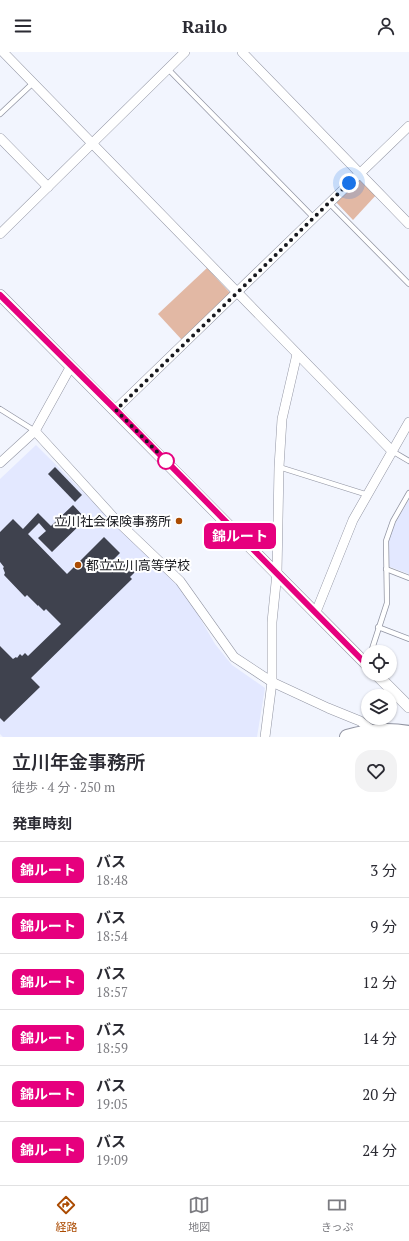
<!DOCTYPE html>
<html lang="ja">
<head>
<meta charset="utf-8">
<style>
	:root { --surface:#fff; --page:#f2f2f3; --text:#2b2b33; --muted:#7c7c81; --line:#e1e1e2; --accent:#ab4b02 }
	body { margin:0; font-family:"PT Serif","Noto Sans JP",serif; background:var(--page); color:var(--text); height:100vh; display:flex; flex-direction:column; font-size:15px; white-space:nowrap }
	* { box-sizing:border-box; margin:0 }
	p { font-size:13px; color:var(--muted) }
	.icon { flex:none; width:22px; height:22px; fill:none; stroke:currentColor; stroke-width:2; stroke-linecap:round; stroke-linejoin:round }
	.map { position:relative; height:685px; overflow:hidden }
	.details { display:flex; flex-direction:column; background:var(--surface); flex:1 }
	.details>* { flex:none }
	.badge { padding:0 8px; border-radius:6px; font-size:14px; line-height:26px }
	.fabs { position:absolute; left:361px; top:593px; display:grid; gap:8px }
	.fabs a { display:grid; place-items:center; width:36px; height:36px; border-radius:50%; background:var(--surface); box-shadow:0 1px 3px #0004; font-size:20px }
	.you { position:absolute; width:20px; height:20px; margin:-10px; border:3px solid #fff; border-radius:50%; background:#1a73e8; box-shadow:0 0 0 6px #1a73e833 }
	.map>.badge { position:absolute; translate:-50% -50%; box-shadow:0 0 0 2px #fff }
	h2 { padding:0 12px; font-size:15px; line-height:36px }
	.round { display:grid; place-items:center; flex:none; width:42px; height:42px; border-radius:16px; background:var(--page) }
	.summary { display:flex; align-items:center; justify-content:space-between; height:68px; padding:0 12px }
	h1 { font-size:19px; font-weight:600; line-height:30px }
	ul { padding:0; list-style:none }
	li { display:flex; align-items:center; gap:12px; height:56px; padding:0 12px; border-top:1px solid var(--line) }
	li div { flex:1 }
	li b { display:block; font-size:15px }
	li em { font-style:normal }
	li .badge { min-width:44px; font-weight:700; text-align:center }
	header { display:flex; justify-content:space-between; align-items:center; height:52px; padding:0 12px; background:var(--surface); font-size:18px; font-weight:600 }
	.dock { display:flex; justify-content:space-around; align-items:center; height:56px; border-top:1px solid var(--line); background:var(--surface); font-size:11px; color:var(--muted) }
	.dock a { display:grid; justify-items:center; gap:2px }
	.dock .selected { color:var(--accent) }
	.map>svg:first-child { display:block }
</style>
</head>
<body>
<header><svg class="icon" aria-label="menu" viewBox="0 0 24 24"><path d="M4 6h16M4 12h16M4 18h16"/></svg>Railo<svg class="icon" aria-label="person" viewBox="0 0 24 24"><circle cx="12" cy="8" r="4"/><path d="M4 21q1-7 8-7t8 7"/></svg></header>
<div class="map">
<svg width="409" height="685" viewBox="0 0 409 685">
	<rect width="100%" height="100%" fill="#f2f5fe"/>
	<!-- built -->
	<g fill="#e3e8ff">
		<polygon points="36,393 186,542 215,592 232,613 265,636 257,685 3,685 0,682 0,427"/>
		<polygon points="409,447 409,522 388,514 388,489 396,470"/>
	</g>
	<!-- green -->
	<g fill="#e2b8a4">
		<polygon points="359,124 377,142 353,168 335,149"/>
		<polygon points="207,216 231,242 182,288 158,262"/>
	</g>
	<!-- building -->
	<g fill="#3f424e">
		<polygon points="55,415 82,443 75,450 48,422"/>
		<polygon points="73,453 86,467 52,500 38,486 46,479 39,471 28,482 67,522 104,485 120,501 113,508 120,514 125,509 135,520 130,525 132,527 31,626 40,635 4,670 0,666 0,594 13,607 16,605 17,606 20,602 22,604 25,601 28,604 61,572 46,557 44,559 38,553 38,554 27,543 25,545 4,523 5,521 3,516 4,515 0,510 0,480 13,467 23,477 38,461 51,474"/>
	</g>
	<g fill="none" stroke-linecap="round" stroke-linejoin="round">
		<defs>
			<g id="service">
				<polyline points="168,17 314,166"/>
				<polyline points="0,62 33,31"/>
				<polyline points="329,151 409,232"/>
				<polyline points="0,357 35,379"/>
				<polyline points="392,399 409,409"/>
				<polyline points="279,415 368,443"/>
				<polyline points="386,517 409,526"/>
				<polyline points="378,575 409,587"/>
				<polyline points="371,600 387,551 386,489 393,469 409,441"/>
			</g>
			<g id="minor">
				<polyline points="3,0 392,399"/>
				<polyline points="242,0 409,172"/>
				<polyline points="0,86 48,135"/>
				<polyline points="0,182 185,0"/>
				<polyline points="115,358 409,74"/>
				<polyline points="35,379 116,468 180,529 234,605 272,630 328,656 360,669 373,679"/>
				<polyline points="0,411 35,379 71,314"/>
				<polyline points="316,560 353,468 409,370"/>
				<polyline points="265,685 272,630 272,570 277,521 279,415 282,367 297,302"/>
			</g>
			<g id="tertiary">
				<polyline points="0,243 368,614"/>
				<polyline points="376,622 409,655"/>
			</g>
			<path id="primary" d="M 347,685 C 367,679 388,677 409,681"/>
		</defs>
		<!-- service casing -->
		<use href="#service" stroke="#9295a3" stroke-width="6"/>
		<!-- minor casing -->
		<use href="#minor" stroke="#9295a3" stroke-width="10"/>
		<!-- tertiary casing -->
		<use href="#tertiary" stroke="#9295a3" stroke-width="12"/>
		<!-- primary casing -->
		<use href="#primary" stroke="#9295a3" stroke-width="16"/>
		<!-- service -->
		<use href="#service" stroke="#fff" stroke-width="4.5"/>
		<!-- minor -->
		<use href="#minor" stroke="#fff" stroke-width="9"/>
		<!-- tertiary -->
		<use href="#tertiary" stroke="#fff" stroke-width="11"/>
		<!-- primary -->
		<use href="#primary" stroke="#fff" stroke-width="14"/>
	</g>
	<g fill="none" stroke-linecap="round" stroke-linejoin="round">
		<defs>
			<polyline id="line" points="0,243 116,358 368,614"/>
		</defs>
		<!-- line casing -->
		<use href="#line" stroke="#fff" stroke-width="9"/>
		<!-- line -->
		<use href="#line" stroke="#e6007e" stroke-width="6"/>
		<!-- walk -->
		<polyline stroke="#17181d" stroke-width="4" stroke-dasharray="0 7.2" points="166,409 169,412 116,358 238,240 349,131"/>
	</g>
	<!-- markers -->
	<circle fill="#fff" stroke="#e6007e" stroke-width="2" cx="166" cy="409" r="8"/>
	<g fill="#ab4b02" stroke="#fff" stroke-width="1.5">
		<circle cx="179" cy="469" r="4"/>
		<circle cx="78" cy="513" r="4"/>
	</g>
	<g text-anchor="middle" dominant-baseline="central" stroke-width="4" stroke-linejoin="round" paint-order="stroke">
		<!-- poi labels -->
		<g font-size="13" fill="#17181d" stroke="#fff" text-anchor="end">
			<text x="171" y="469">立川社会保険事務所</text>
			<text x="86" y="513" text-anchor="start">都立立川高等学校</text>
		</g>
	</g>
</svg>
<div class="fabs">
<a><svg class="icon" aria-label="locate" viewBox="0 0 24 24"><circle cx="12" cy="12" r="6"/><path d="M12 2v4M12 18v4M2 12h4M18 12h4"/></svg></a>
<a><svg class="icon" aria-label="layers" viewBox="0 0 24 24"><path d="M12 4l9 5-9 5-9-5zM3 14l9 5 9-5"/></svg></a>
</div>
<div class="you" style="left:349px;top:131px"></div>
<b class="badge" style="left:240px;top:484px;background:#e6007e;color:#fff">錦ルート</b>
</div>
<section class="details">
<div class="summary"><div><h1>立川年金事務所</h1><p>徒歩 · 4 分 · 250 m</p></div><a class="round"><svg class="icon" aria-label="heart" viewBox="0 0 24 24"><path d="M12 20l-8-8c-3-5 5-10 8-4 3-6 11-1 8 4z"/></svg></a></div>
<h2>発車時刻</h2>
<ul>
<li><span class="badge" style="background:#e6007e;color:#fff">錦ルート</span><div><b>バス</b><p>18:48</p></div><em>3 分</em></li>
<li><span class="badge" style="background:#e6007e;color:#fff">錦ルート</span><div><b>バス</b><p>18:54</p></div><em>9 分</em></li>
<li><span class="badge" style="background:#e6007e;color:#fff">錦ルート</span><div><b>バス</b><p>18:57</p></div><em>12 分</em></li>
<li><span class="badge" style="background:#e6007e;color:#fff">錦ルート</span><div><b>バス</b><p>18:59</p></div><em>14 分</em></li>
<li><span class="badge" style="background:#e6007e;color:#fff">錦ルート</span><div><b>バス</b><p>19:05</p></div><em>20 分</em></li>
<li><span class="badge" style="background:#e6007e;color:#fff">錦ルート</span><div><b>バス</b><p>19:09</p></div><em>24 分</em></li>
</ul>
</section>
<nav class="dock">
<a class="selected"><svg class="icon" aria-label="directions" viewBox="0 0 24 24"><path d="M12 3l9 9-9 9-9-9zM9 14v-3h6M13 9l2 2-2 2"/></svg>経路</a>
<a><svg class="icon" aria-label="map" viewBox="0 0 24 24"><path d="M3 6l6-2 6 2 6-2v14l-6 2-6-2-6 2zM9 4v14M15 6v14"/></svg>地図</a>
<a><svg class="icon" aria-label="tickets" viewBox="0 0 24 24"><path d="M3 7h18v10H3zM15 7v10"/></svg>きっぷ</a>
</nav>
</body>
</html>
